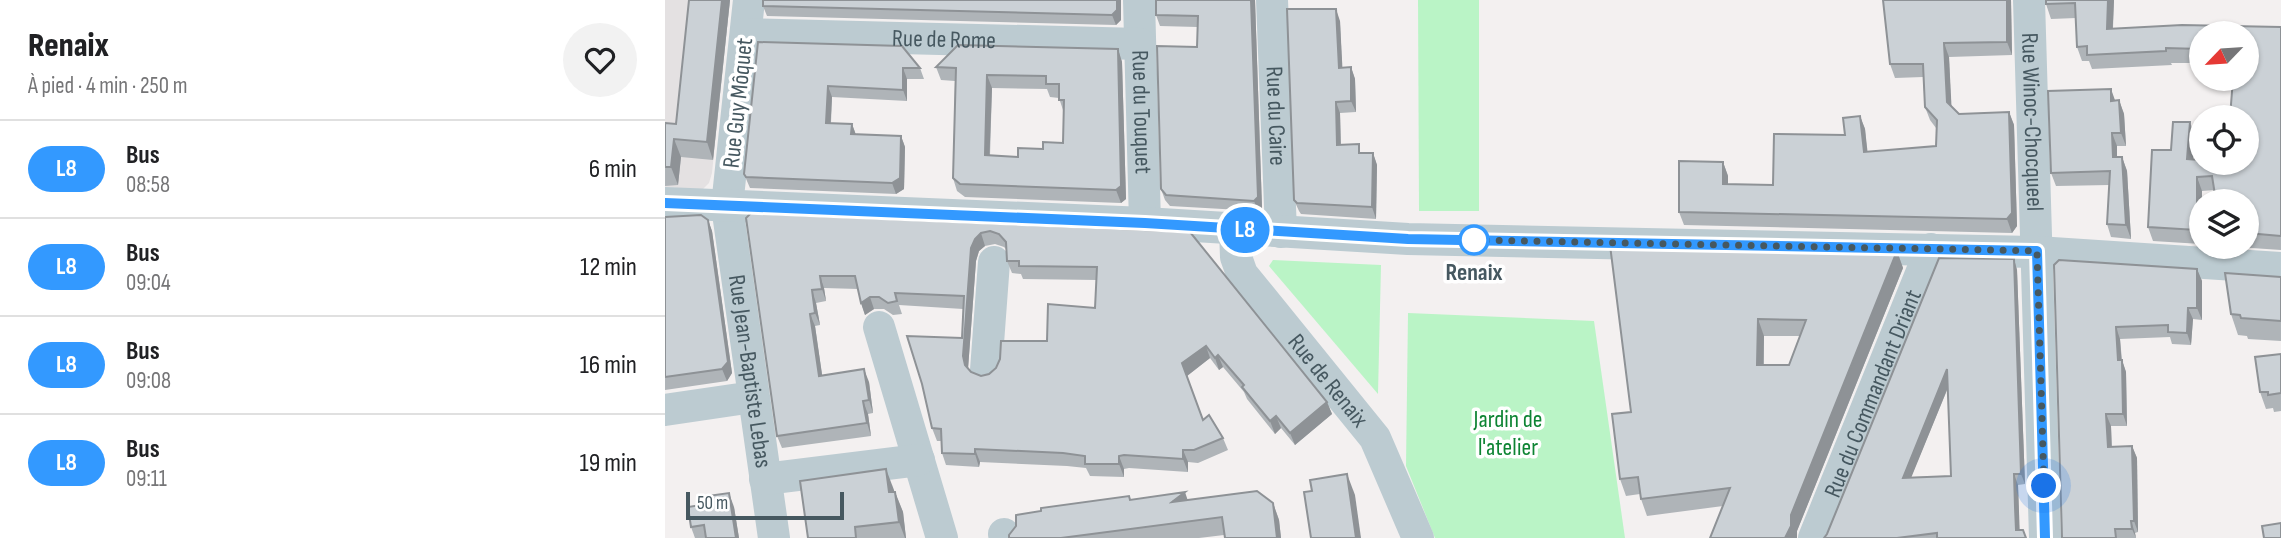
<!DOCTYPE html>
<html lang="fr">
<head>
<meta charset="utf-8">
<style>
	:root { --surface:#fff; --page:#f2f2f2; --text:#202124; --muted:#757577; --line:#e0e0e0 }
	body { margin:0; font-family:"Sofia Sans Condensed",sans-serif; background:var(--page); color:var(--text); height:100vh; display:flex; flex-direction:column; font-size:26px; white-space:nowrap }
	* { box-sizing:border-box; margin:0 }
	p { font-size:23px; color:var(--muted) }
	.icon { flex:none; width:38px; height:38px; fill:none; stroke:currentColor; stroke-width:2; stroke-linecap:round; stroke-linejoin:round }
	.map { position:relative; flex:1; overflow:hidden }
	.panel { display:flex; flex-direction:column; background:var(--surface); width:665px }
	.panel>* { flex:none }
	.badge { padding:0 14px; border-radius:23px; font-size:24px; line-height:46px }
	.needle { width:46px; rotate:245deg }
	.buttons { position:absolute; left:1524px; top:21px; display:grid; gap:14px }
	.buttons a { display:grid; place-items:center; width:70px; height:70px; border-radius:50%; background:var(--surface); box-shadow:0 2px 5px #0004; font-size:35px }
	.scale { position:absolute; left:21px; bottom:18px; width:158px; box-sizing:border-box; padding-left:7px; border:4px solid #465860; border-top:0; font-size:19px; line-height:24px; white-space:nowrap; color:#465860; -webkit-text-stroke:5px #fff; paint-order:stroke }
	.you { position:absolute; width:35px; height:35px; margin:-18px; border:5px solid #fff; border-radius:50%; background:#1a73e8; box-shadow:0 0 0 10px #1a73e833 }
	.map>.badge { position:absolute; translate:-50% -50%; box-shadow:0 0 0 4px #fff }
	.round { display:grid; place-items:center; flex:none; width:74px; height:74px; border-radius:37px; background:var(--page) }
	.overview { display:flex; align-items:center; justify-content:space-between; height:119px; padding:0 28px }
	h1 { font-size:33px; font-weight:800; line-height:52px }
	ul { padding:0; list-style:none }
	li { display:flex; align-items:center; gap:21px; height:98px; padding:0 28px; border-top:2px solid var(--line) }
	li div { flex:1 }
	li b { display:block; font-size:26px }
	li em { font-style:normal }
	li .badge { min-width:77px; font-weight:700; text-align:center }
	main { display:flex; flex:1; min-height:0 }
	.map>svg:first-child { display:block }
</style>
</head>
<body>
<main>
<section class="panel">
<div class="overview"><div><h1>Renaix</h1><p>À pied · 4 min · 250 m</p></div><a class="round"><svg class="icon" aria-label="heart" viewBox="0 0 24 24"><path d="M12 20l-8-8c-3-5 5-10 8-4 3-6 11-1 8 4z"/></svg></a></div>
<ul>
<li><span class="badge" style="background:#39f;color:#fff">L8</span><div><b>Bus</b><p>08:58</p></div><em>6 min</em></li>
<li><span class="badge" style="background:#39f;color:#fff">L8</span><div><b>Bus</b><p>09:04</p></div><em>12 min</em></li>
<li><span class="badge" style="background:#39f;color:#fff">L8</span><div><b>Bus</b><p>09:08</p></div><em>16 min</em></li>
<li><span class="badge" style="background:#39f;color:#fff">L8</span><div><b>Bus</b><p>09:11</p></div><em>19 min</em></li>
</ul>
</section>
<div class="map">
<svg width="1616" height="538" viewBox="0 0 1616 538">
	<rect width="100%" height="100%" fill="#f3f0f0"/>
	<!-- education -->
	<polygon fill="#e4e1e2" points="0,0 65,0 47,173 44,183 37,190 0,187"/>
	<!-- green -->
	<g fill="#baf4c6">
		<polygon points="753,0 814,0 814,211 754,211"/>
		<polygon points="608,260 716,265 713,394 604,266"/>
		<polygon points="743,313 929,321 960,538 770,538 741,466"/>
	</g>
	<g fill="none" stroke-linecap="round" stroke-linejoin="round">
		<!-- minor -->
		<g stroke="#bccbd1" stroke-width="32">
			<path id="s1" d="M 84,0 L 62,206 L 109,538"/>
			<path id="s2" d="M 474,0 L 480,223"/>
			<path id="s3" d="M 607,0 L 616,232"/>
			<path id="s4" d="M 1364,0 L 1380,538"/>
			<path id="s5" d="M 81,34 L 475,44"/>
			<polyline points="0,203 480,223 743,239 1372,252 1616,268"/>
			<path id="s6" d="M 570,230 L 571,257 L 577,274 L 710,438 L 753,538"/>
			<polyline points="214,327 277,538"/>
			<polyline points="321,370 329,262"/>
			<polyline points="0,410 88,397"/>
			<polyline points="100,479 254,460"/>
			<polyline points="339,534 340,538"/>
			<path id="s7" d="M 1149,538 L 1266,249"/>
		</g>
	</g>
	<!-- wall -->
	<g fill="#afb4b8" fill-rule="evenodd">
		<polygon points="24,0 65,0 48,160 16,157 13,185 0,186 0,123 11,124"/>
		<polygon points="456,0 456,20 451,25 102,16 98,6"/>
		<polygon points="491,0 590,0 597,208 593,211 505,206 500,200 496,189 532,47 532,27 495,26 491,15"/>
		<polygon points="1218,0 1346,0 1347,55 1284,57 1286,106 1294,114 1344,112 1349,125 1352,226 1347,233 1019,225 1014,212 1058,162 1063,176 1063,184 1108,185 1180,135 1195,116 1200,129 1202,152 1271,146 1271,128 1265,120 1260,107 1258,77 1230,78 1225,64"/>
		<polygon points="1449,0 1448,28 1616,27 1616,250 1572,247 1582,247 1582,201 1550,190 1537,191 1536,244 1488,241 1483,227 1506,150 1530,137 1528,159 1536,163 1582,163 1582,33 1536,33 1536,63 1506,63 1507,65 1427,69 1424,61 1417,61 1412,47 1411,18 1386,19 1381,4"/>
		<polygon points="675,21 677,67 686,67 690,79 691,112 675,113 676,145 698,153 708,153 712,165 711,219 636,214 634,211 629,200"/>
		<polygon points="93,42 255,68 259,79 242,79 242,101 167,97 166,123 187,124 191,135 236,136 240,147 239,189 231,194 85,188 79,174"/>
		<path d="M 453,49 L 457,62 L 461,199 L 456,203 L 300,197 L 292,191 L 288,178 L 290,81 L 276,80 L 271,67 ZM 327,88 L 382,89 L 385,97 L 394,98 L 399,113 L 398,143 L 353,157 L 325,156 Z"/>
		<polygon points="1454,100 1459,114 1461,146 1452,146 1452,157 1457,157 1462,171 1466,239 1446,237 1442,224 1444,185 1391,186 1386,173 1450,101"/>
		<polygon points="0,217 43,220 47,231 67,373 62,381 0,390"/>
		<path d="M 81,218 L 525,232 L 662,402 L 667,414 L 630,445 L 616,428 L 610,434 L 582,399 L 579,392 L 558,367 L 554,370 L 545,358 L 522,376 L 538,420 L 558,438 L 563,450 L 533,463 L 523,462 L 523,472 L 464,468 L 459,469 L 459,477 L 425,476 L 421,468 L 402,466 L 315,462 L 314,467 L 281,465 L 277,453 L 276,441 L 272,441 L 267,428 L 297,338 L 298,309 L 234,305 L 237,314 L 228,315 L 219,309 L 209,309 L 200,315 L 196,303 L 193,289 L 159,288 L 161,301 L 151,303 L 155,325 L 150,326 L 157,375 L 204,382 L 208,413 L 203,414 L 206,436 L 117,448 L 112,436 ZM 330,244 L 339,247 L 342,250 L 342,261 L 347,273 L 356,274 L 358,279 L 432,280 L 430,308 L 382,341 L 324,374 L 316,376 L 306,372 L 303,369 L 311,261 L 314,251 L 320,246 Z"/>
		<path d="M 945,245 L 1232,251 L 1238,268 L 1132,531 L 1132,538 L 1045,538 L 1058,506 L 982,516 L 976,499 L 975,494 L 961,496 L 955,479 L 966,412 ZM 1099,336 L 1135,336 L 1124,365 L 1099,365 Z"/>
		<path d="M 1349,259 L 1352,270 L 1360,484 L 1353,485 L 1354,517 L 1354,530 L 1361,538 L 1159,538 ZM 1283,387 L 1286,476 L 1246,477 L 1280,395 Z"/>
		<polygon points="1389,265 1532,269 1537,281 1537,320 1528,319 1526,345 1507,344 1505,337 1455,339 1457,360 1461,372 1462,426 1446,426 1447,447 1467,446 1472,458 1473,532 1470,533 1471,538 1397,538"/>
		<polygon points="1616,277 1616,341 1583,339 1582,336 1573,335 1566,314"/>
		<polygon points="1616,354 1616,411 1609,412 1608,408 1601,409 1595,392"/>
		<polygon points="229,490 229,492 230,492 238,512 241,538 143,538"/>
		<polygon points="465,500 608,503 614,520 616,538 560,538 559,535 534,538 344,538"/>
		<polygon points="69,507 74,538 30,538 26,527"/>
	</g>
	<!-- shaded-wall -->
	<g fill="#8e9296">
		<polygon points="57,0 65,0 48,160 42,142"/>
		<polygon points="452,0 456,0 456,20 451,25 447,15"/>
		<polygon points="586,0 590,0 597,208 593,211 589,201"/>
		<polygon points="1342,0 1346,0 1347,55 1342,42"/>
		<polygon points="1443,0 1449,0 1447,43 1442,29"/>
		<polygon points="671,9 675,21 678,79 674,68"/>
		<polygon points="1279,43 1284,57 1287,116 1282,102"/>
		<polygon points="453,49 457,62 461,199 456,203 451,190"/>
		<polygon points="686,67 690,79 691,112 686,101"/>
		<polygon points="238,68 242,79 242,101 238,90"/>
		<polygon points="322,75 327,88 324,168 320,155"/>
		<polygon points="163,86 167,97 165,134 161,123"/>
		<polygon points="1446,89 1451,103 1446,101"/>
		<polygon points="1454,100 1459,114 1461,146 1456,133"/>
		<polygon points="671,102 675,113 676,157 672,145"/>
		<polygon points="1344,112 1349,125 1352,226 1347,233 1342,219"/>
		<polygon points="1195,116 1200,129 1204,165 1199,152"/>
		<polygon points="1525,122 1530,137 1527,173 1522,159"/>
		<polygon points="187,124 191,135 186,134"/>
		<polygon points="1447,133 1452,146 1452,170 1448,157"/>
		<polygon points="236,136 240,147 239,189 231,194 227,183"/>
		<polygon points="9,139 16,157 13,185 6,167"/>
		<polygon points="708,153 712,165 711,219 707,207"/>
		<polygon points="1457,157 1462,171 1466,239 1461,225"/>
		<polygon points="1058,162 1063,176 1063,198 1058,184"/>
		<polygon points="1532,177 1537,191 1536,243 1532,230"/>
		<polygon points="43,220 47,231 67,373 62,381 57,369"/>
		<polygon points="316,233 320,246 314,251 311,261 303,369 300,365 298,356 306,248 310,239"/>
		<polygon points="1232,251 1238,268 1132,531 1132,538 1120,538 1126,515"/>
		<polygon points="1349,259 1352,270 1360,484 1356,474"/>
		<polygon points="1532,269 1537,281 1537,320 1532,308"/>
		<polygon points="155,276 159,288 161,301 157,289"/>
		<polygon points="147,290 151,303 155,325 150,313"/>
		<polygon points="205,297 209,309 200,315 196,303"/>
		<polygon points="1523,308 1528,319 1526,345 1522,333"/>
		<polygon points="145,314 150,326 159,388 154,376"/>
		<polygon points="1093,319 1099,336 1098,381 1092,365"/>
		<polygon points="1451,327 1455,339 1457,368 1457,360 1461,372 1462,426 1458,414"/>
		<polygon points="541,346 545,358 522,376 517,363"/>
		<polygon points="553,355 558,367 554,370 550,358"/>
		<polygon points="199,369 204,382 208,413 204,400"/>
		<polygon points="1282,369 1286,380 1242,488 1238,478"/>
		<polygon points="198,401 203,414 206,436 202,423"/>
		<polygon points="662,402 667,414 630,445 625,433"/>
		<polygon points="1441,414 1446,426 1447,459 1443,447"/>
		<polygon points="611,416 616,428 610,434 605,421"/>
		<polygon points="1467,446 1472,458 1473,532 1469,521"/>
		<polygon points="310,449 315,462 314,467 310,454"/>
		<polygon points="518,450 523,462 523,472 518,459"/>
		<polygon points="454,456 459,469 459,477 454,464"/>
		<polygon points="221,469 229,490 232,513 224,492"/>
		<polygon points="682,474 690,495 696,538 691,538"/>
		<polygon points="1349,474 1353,485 1355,538 1351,530"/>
		<polygon points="230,492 238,512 241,538 240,538 234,522"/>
		<polygon points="520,492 526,510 507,502"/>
		<polygon points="64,493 69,507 74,538 71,538"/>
		<polygon points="608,503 614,520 616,538 612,538"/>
		<polygon points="1466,521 1470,533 1471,538 1467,529"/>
	</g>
	<!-- building -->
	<g fill="#cbd1d6" stroke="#8e9296" stroke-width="2" fill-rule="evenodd">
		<polygon points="24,0 57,0 42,142 9,139 6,167 0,167 0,123 11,124"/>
		<polygon points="98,0 452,0 452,10 447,15 98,6"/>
		<polygon points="491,0 586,0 593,197 589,201 501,195 496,189 492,46 532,47 533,16 491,15"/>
		<polygon points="1218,0 1342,0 1342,42 1279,43 1282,102 1294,114 1344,112 1347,213 1342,219 1014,212 1014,161 1058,162 1058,184 1108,185 1109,134 1180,135 1178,118 1195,116 1199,152 1271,146 1272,120 1260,107 1258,64 1225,64"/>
		<polygon points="1381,0 1443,0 1442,29 1517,25 1616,27 1616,236 1582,233 1582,201 1551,201 1547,176 1532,177 1532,230 1483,227 1487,150 1506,150 1508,122 1525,122 1522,159 1536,160 1536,163 1582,163 1582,117 1565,117 1568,79 1582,79 1582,33 1536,33 1536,49 1501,48 1501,51 1422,55 1422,46 1412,47 1410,3 1381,4"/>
		<polygon points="622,9 671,9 674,68 686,67 686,101 671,102 672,145 694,144 694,153 708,153 707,207 632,203 629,200"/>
		<polygon points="93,42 237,46 255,68 238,68 238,90 163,86 161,123 187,124 186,134 236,136 235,178 227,183 81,177 79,174"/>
		<path d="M 293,45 L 453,49 L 456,186 L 451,190 L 295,184 L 288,178 L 291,68 L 271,67 ZM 322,75 L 381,76 L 381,84 L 394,84 L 394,100 L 399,100 L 398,143 L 378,142 L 378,149 L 353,148 L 353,157 L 320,155 Z"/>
		<polygon points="1446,89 1446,101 1454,100 1456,133 1447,133 1448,157 1457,157 1461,225 1442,224 1445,171 1386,173 1383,91"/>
		<path d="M 86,213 L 525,232 L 662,402 L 625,433 L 611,416 L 605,421 L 577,387 L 579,385 L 553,355 L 550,358 L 541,346 L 517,363 L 538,420 L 544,415 L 558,438 L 529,450 L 518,450 L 518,459 L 459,455 L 454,456 L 454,464 L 420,464 L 420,456 L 398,453 L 310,449 L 310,454 L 277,453 L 276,429 L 267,428 L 257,384 L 242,336 L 297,338 L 299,296 L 230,293 L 232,301 L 223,303 L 214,297 L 205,297 L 196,303 L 190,276 L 155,276 L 157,289 L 147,290 L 150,313 L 145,314 L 154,376 L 199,369 L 204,400 L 198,401 L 202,423 L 112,436 L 81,218 ZM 325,231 L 334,234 L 341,242 L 342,261 L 354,261 L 354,266 L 432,267 L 430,308 L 383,304 L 382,341 L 336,341 L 335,359 L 331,368 L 324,374 L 316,376 L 306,372 L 300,365 L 298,356 L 306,248 L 310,239 L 316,233 Z"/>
		<polygon points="36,215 43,220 63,362 57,369 0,377 0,217"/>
		<path d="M 945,245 L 1232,251 L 1126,515 L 1126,526 L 1120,538 L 1045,538 L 1065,488 L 976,499 L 973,477 L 955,479 L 947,414 L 966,412 ZM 1093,319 L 1141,320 L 1124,365 L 1092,365 Z"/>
		<path d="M 1274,258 L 1349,259 L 1356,474 L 1349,474 L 1350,507 L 1351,530 L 1358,530 L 1361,538 L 1272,538 L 1272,533 L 1232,538 L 1159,538 L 1162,534 ZM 1282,369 L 1286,476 L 1238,478 Z"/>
		<polygon points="1394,260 1532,269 1532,308 1523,308 1522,333 1503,332 1503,325 1451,327 1453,360 1457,360 1458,414 1441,414 1443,447 1467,446 1469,521 1466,521 1467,529 1450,529 1451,538 1397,538 1389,265"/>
		<polygon points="1560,273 1616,277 1616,321 1576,318 1575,315 1566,314"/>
		<polygon points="1616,354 1616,393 1603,395 1603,392 1595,392 1590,357"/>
		<polygon points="221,469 224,492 230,492 234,522 190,527 191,538 143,538 135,481"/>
		<polygon points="682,474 691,538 646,538 639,492 647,491 645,480"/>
		<polygon points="592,491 608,503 612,538 560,538 557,517 396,538 344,538 344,535 351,526 351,515 376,511 376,508 464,496 465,500 520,492 507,502"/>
		<polygon points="64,493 71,538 41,538 39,525 26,527 23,507 36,505 35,497"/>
		<polygon points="1616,523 1616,538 1599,538 1597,526"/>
	</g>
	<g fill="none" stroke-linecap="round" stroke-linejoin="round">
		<defs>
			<polyline id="line" points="0,203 480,223 743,239 1372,251 1380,538"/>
		</defs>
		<!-- line casing -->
		<use href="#line" stroke="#fff" stroke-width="16"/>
		<!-- line -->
		<use href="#line" stroke="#39f" stroke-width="10"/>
		<!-- walk -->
		<polyline stroke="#465860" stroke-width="7" stroke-dasharray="0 12.6" points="809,240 1372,251 1379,486"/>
	</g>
	<!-- markers -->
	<circle fill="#fff" stroke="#39f" stroke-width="3.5" cx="809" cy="240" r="14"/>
	<g text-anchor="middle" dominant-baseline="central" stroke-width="7" stroke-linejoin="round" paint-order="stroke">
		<!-- street labels -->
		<g font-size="24" fill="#465860" stroke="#fff">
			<text stroke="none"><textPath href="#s5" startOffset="198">Rue de Rome</textPath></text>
			<text transform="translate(73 103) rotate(-84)">Rue Guy Môquet</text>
			<text stroke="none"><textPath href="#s2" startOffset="112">Rue du Touquet</textPath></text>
			<text stroke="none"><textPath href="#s3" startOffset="116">Rue du Caire</textPath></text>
			<text stroke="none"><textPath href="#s4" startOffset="122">Rue Winoc-Chocqueel</textPath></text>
			<text stroke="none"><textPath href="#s1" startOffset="374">Rue Jean-Baptiste Lebas</textPath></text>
			<text stroke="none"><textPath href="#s6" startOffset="182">Rue de Renaix</textPath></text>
			<text stroke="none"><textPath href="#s7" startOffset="156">Rue du Commandant Driant</textPath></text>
		</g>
		<!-- stop labels -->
		<g font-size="24" font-weight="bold" fill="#465860" stroke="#fff">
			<text x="809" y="272">Renaix</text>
		</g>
		<!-- park labels -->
		<g font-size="24" fill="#0d8433" stroke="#fff">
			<text x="843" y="419">Jardin de<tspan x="843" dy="28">l'atelier</tspan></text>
		</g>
	</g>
</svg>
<div class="buttons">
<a><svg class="needle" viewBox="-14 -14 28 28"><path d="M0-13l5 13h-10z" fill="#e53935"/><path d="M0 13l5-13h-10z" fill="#757577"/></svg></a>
<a><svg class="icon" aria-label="locate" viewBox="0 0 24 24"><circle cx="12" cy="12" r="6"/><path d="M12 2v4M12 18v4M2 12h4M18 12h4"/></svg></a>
<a><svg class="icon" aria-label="layers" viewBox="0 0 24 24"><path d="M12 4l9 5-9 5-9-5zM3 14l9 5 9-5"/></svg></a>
</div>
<div class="scale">50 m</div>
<div class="you" style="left:1379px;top:486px"></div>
<b class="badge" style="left:580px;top:230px;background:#39f;color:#fff">L8</b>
</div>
</main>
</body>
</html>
